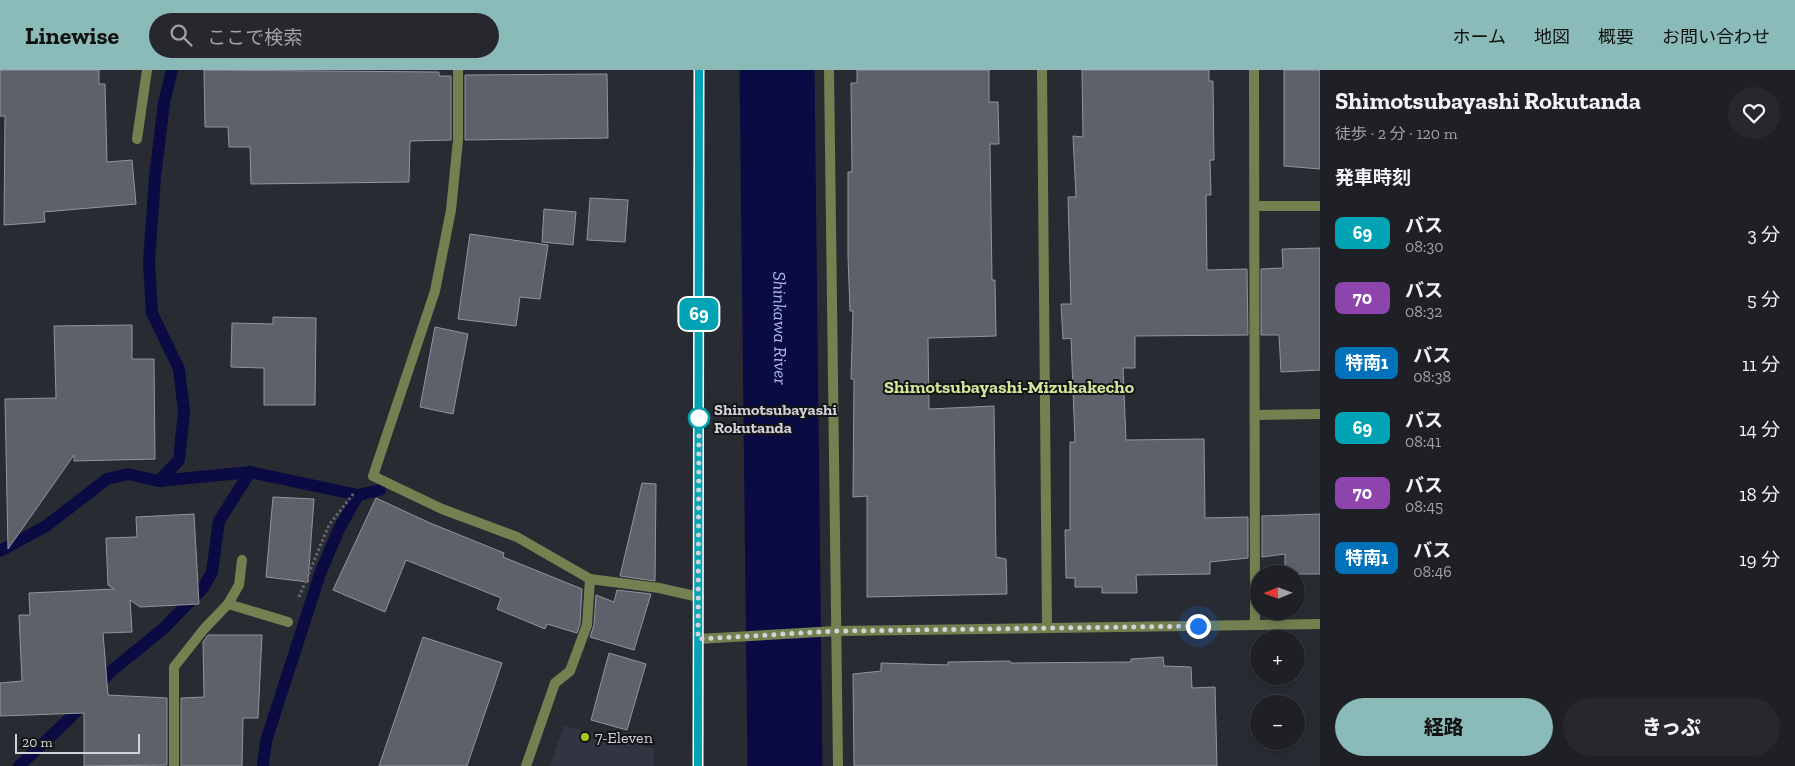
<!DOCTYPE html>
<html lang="ja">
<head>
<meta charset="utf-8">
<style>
	:root { --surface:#1f2026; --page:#27282e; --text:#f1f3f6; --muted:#a1a3a7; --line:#3c3e43; --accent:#8bbbb9 }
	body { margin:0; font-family:"Zilla Slab","Noto Sans JP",serif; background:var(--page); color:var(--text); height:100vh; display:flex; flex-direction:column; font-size:19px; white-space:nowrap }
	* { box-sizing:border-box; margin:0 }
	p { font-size:16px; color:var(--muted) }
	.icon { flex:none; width:28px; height:28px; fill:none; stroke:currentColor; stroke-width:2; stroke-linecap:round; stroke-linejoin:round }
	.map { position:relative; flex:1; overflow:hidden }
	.panel { display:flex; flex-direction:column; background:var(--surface); width:475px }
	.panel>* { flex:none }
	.badge { padding:0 10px; border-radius:8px; font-size:18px; line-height:32px }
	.needle { width:32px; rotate:269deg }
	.tools { position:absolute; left:1250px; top:495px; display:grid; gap:10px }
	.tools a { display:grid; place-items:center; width:55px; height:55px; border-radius:50%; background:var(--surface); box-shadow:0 2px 8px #0003,0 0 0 1px var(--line); font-size:25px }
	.scale { position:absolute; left:15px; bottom:12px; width:125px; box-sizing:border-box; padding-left:5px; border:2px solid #d1d3d8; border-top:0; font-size:14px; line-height:18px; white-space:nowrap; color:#d1d3d8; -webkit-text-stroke:4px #131417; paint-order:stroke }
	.you { position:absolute; width:25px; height:25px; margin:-12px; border:4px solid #fff; border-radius:50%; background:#1a73e8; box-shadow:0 0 0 8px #1a73e833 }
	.map>.badge { position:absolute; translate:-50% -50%; box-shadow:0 0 0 2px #fff }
	h2 { padding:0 15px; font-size:19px; line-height:45px }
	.round { display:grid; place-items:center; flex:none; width:52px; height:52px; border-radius:26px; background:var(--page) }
	.summary { display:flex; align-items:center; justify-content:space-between; height:85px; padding:0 15px }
	h1 { font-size:24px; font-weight:800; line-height:38px }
	.action { display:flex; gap:10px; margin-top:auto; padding:10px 15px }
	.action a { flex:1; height:58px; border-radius:30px; background:var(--accent); color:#111; font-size:20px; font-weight:800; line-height:58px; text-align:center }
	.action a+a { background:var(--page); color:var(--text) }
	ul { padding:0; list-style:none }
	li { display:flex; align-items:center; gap:15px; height:65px; padding:0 15px }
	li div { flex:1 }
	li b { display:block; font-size:19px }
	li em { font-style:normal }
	li .badge { min-width:55px; font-weight:700; text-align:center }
	header { display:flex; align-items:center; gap:30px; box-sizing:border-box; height:70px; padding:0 25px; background:var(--accent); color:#111 }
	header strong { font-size:24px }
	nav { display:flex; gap:28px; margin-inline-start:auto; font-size:18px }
	.search { width:350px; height:45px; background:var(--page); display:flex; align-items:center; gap:12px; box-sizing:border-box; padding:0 18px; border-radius:28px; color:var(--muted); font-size:19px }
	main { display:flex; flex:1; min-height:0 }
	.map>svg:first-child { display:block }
</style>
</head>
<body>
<header>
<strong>Linewise</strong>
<div class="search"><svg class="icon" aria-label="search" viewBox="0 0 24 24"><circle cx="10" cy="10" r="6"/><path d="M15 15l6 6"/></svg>ここで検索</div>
<nav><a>ホーム</a><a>地図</a><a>概要</a><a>お問い合わせ</a></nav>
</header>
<main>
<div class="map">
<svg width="1320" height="696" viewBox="0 0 1320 696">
	<rect width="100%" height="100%" fill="#292b33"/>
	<!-- built -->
	<polygon fill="#313542" points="564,656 654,678 654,696 550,696"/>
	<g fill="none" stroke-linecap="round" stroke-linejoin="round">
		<!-- stream -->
		<g stroke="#0a0b42" stroke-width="12">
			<polyline points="159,411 179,390 184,342 179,299 152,243 149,192 155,107 164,33 172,0"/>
			<polyline points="0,481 46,456 107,409 128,404 159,411 250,402"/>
			<polyline points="19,696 70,648 110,602 163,559 203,518 212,502 219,451 250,402 358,425"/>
			<polyline points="263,696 266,671 320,504 339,459 358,425 380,420"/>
		</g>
		<!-- river -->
		<path stroke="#0a0b42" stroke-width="75" id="s1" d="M 777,0 L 785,696"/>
	</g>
	<!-- building -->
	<g fill="#5e6169" stroke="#91959e">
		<polygon points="0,0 99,0 99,14 105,14 107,92 132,90 136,134 44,142 45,152 4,155 5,46 0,46"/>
		<polygon points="204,0 439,2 439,6 451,6 451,70 410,71 409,112 251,114 250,77 229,77 228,57 205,57"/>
		<polygon points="857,0 989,0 989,32 998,32 999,74 990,74 992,210 995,210 996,266 928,268 929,339 994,336 996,487 1006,489 1007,524 867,527 867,426 853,427 854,309 851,309 853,241 850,241 848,187 848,102 852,102 851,13 857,13"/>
		<polygon points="1082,0 1209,0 1209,11 1213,11 1214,90 1210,90 1211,125 1206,125 1207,200 1247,199 1248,265 1135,266 1135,298 1123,298 1126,370 1204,369 1205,448 1248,447 1248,488 1210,492 1210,504 1136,505 1137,523 1102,523 1102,517 1075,517 1075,508 1066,508 1065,460 1070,460 1070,372 1075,372 1071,268 1063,269 1061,234 1071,234 1068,127 1076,127 1073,66 1083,67"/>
		<polygon points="1284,0 1320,0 1320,99 1284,96"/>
		<polygon points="607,4 608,68 465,70 465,5"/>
		<polygon points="590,128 628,130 625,172 587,170"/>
		<polygon points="544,139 576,142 573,175 542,172"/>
		<polygon points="470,164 548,175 540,229 520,227 516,256 458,249"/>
		<polygon points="1320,178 1320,300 1281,302 1279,265 1261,265 1261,199 1283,198 1282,179"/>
		<polygon points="273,247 316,248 315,335 264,335 264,298 231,297 232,253 273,254"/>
		<polygon points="132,255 132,289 154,289 155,389 74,391 74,385 8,479 5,329 56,328 54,256"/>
		<polygon points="435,257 468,264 453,344 420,337"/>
		<polygon points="642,413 656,414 655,511 620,506"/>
		<polygon points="273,427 314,429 308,512 266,507"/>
		<polygon points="376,428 430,453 504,483 503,487 582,519 580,554 577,563 547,554 545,559 497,539 501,528 406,490 385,542 333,520"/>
		<polygon points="194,444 199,534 140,537 130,530 132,562 103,563 108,625 167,628 167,695 84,696 84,643 0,646 0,613 22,611 19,545 30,545 29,523 114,519 108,515 106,468 137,467 136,447"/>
		<polygon points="1320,444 1320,504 1285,504 1285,484 1262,487 1262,446"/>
		<polygon points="617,520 651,524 634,580 590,567 594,555 596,525 614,532"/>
		<polygon points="208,565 262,565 258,648 243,648 242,696 181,696 181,628 204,627 203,572"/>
		<polygon points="423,567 502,593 467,696 379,696"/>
		<polygon points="609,583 646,594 627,660 591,650"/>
		<polygon points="1163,587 1164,596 1191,597 1192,618 1215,617 1217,696 854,696 853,604 881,601 881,593 948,595 948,592 1010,591 1011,593 1131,592 1131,589"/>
	</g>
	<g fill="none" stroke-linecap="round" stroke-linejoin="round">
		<!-- path -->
		<polyline stroke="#65676e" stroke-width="3" stroke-dasharray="2.5 2.5" stroke-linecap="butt" points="299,527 329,455 354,423"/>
		<!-- service -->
		<polyline stroke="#738150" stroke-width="10" points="137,69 147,0"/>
		<!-- minor -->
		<g stroke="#738150" stroke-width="10">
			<polyline points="458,0 458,70 451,140 435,221 373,406 442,439 517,467 590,509 659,518 699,527"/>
			<polyline points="829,0 838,696"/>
			<polyline points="1042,0 1047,558"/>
			<polyline points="1254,0 1255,555"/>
			<polyline points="1255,136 1320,136"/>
			<polyline points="1256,345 1320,344"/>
			<polyline points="228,534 288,552"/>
			<polyline points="698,569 837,561 1320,554"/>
			<polyline points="174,696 174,597 204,559 228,534 239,515 242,490"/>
			<polyline points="526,696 555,613 570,601 587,555 590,509"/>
		</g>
		<!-- tertiary -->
		<polyline stroke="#738150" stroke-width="10" points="698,696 699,0"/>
	</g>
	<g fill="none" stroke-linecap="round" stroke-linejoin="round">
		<defs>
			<polyline id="line" points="698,696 699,0"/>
		</defs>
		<!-- line casing -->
		<use href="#line" stroke="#fff" stroke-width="11"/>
		<!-- line -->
		<use href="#line" stroke="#00a3b4" stroke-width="8"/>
		<!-- walk -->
		<polyline stroke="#d1d3d8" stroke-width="5" stroke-dasharray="0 9" points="699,348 698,569 837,561 1198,556"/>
	</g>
	<!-- markers -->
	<circle fill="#fff" stroke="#00a3b4" stroke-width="2.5" cx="699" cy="348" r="10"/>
	<circle fill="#a4c824" stroke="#131417" stroke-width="2" cx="585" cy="667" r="5"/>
	<g text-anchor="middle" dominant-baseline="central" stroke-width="4" stroke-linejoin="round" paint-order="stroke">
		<!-- stop labels -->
		<g font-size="16" font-weight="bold" fill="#d1d3d8" stroke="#131417" text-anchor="start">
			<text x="714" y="339">Shimotsubayashi<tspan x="714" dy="18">Rokutanda</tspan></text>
		</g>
		<!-- poi labels -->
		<g font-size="16" fill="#d1d3d8" stroke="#131417" text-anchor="start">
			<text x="595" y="667">7-Eleven</text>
		</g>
		<!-- water labels -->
		<g font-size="18" font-style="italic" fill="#acbbf1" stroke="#131417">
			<text stroke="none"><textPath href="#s1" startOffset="258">Shinkawa River</textPath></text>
		</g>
		<!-- neighbourhood labels -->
		<g font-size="18" font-weight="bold" fill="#cfe69b" stroke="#131417">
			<text x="1009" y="317">Shimotsubayashi-Mizukakecho</text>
		</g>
	</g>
</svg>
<div class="tools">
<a><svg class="needle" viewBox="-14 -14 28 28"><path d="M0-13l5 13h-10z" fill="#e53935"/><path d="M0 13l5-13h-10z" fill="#a1a3a7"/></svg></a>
<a>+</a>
<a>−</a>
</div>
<div class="scale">20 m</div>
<div class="you" style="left:1198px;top:556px"></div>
<b class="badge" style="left:699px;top:244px;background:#00a3b4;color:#fff">69</b>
</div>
<section class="panel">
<div class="summary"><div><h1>Shimotsubayashi Rokutanda</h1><p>徒歩 · 2 分 · 120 m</p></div><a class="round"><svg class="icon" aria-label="heart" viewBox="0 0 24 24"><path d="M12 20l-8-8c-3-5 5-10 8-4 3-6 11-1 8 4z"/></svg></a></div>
<h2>発車時刻</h2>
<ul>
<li><span class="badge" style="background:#00a3b4;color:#fff">69</span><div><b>バス</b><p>08:30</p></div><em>3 分</em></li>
<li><span class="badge" style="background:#8e44ad;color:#fff">70</span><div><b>バス</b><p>08:32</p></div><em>5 分</em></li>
<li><span class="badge" style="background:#0072bc;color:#fff">特南1</span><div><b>バス</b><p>08:38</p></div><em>11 分</em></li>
<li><span class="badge" style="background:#00a3b4;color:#fff">69</span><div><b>バス</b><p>08:41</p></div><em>14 分</em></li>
<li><span class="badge" style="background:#8e44ad;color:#fff">70</span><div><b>バス</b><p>08:45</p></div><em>18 分</em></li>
<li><span class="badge" style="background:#0072bc;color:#fff">特南1</span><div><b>バス</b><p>08:46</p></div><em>19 分</em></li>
</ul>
<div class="action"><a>経路</a><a>きっぷ</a></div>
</section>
</main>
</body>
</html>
